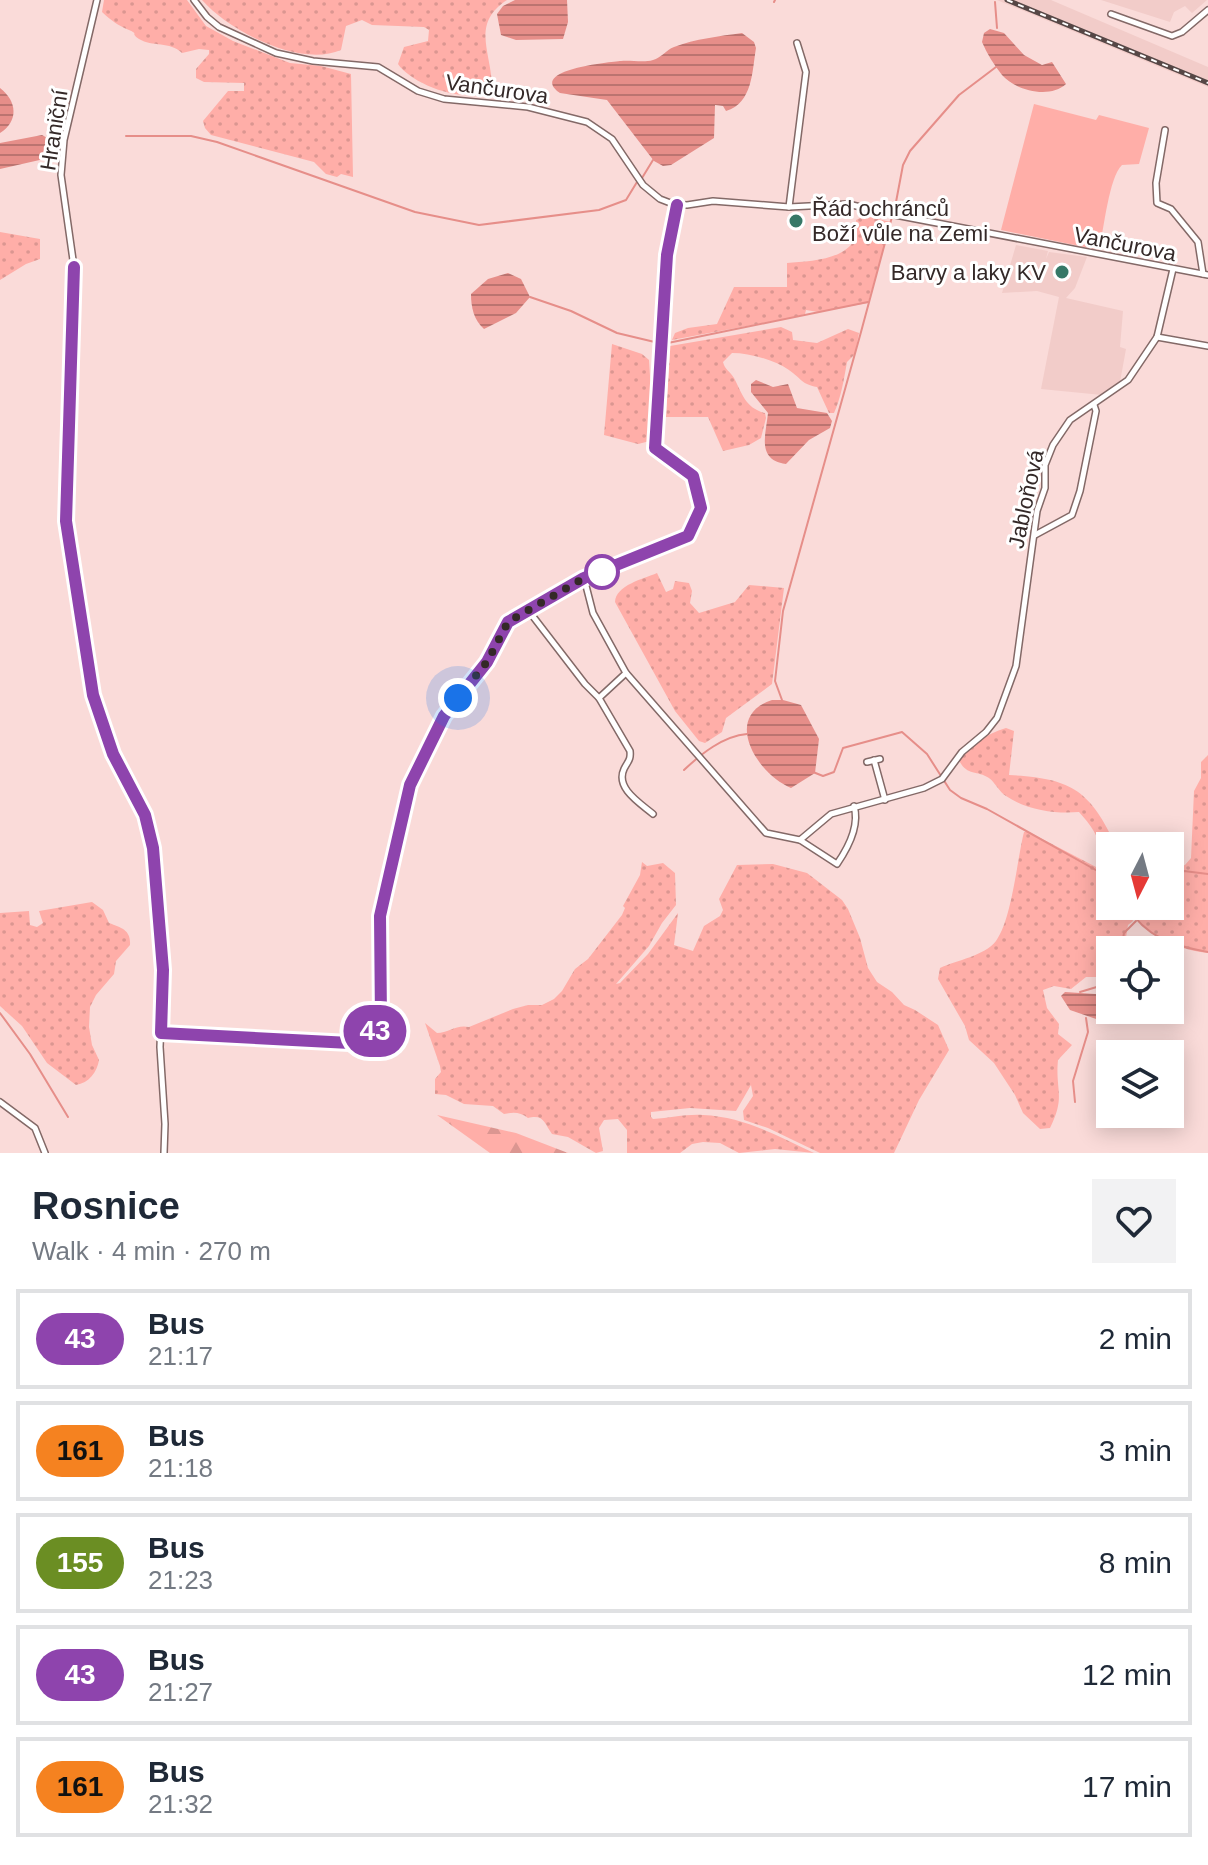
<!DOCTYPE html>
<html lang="en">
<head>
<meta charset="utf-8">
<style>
	:root { --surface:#fff; --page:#f2f2f3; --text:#1f2937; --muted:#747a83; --line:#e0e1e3 }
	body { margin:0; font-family:Arial,sans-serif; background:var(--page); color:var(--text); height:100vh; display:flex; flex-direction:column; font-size:30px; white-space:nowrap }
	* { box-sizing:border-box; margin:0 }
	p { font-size:26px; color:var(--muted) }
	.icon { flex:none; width:44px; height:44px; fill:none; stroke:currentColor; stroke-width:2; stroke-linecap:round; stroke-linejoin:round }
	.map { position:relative; height:1153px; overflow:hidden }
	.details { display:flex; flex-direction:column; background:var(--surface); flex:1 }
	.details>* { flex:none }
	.badge { padding:0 16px; border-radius:26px; font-size:28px; line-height:52px }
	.needle { width:52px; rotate:186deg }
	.tools { position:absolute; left:1096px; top:832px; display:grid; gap:16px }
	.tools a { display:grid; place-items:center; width:88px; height:88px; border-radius:0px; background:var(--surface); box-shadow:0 4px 20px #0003; font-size:40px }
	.you { position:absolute; width:40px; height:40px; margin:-20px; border:6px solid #fff; border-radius:50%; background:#1a73e8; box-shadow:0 0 0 12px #1a73e833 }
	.map>.badge { position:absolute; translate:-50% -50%; box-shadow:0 0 0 4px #fff }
	.round { display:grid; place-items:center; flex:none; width:84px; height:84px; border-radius:0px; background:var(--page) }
	.headline { display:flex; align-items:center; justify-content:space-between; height:136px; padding:0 32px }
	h1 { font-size:38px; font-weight:800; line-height:60px }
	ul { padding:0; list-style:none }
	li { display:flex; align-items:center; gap:24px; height:100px; margin:0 16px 12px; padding:0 16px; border:4px solid var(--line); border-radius:0px }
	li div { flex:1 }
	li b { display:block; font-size:30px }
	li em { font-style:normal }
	li .badge { min-width:88px; font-weight:700; text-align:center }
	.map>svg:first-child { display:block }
</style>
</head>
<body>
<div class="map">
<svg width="1208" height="1153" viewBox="0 0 1208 1153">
	<defs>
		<pattern id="grass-dots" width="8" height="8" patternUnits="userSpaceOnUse" patternTransform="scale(2)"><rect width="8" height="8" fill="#ffaea8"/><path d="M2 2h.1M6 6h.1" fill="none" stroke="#db9691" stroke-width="1.8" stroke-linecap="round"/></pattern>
		<pattern id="forest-firs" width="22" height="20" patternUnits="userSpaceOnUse" patternTransform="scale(2)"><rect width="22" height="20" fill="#ffaea8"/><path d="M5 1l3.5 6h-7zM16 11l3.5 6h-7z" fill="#db9691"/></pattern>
		<pattern id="water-rules" width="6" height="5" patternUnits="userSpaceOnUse" patternTransform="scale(2)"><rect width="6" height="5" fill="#e68e89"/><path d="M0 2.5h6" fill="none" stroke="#bb7470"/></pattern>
	</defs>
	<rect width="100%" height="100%" fill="#fadbd9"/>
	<!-- built -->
	<g fill="#f2ccc9">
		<polygon points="997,0 1051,0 1208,67 1208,87"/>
		<polygon points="1101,0 1207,0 1192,13 1185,6 1174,12 1170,22"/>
		<polygon points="1016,245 1048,251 1046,259 1049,252 1087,257 1075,288 1066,298 1123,311 1120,347 1126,349 1120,382 1102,395 1041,389 1059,297 1037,291 1002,293"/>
	</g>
	<!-- grass -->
	<g fill="url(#grass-dots)">
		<path d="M 104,0 L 187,0 L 206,26 L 233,41 L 290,63 L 321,66 L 351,74 L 353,177 L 341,174 L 337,177 L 326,174 L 314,162 L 211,135 L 205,128 L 203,121 L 228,91 L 244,91 L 244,83 L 204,82 L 196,78 L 196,69 L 209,54 L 209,50 L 199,49 L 182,53 C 170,41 152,47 139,39 C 129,32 140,35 129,30 C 117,25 112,21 102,12 Z"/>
		<path d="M 202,0 L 507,0 C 470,24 492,53 492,88 C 471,107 412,85 398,64 L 404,47 L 428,41 L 429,30 L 424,27 L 372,25 L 362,20 L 346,26 L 341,50 C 300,68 229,31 202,0 Z"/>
		<path d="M 869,217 L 891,222 L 868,303 L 818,312 L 806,310 L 805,314 L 795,317 L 672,340 L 675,333 L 688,328 L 717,324 L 734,287 L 787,287 L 787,263 C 814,261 864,259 856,220 L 862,217 Z"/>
		<polygon points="0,232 40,239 40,259 26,264 0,280"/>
		<path d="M 781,327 L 792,332 L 793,340 L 817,343 L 848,329 L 859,333 L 855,354 L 847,362 C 844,379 841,398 834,413 L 829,413 L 817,387 C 801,384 802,379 789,370 C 774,360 750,353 732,353 L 723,362 C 725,370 730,371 734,378 C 742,393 745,408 765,413 L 766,418 L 761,438 L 749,445 L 723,451 L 708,417 L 666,417 L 670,346 Z"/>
		<polygon points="612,344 642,354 649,360 652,407 650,441 638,444 604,435"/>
		<path d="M 657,573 L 666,592 L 673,589 L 675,581 L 689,583 L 692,591 L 690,603 L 699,613 L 735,602 L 749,585 L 784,588 L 772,684 L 726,718 L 722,732 L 705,743 L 699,741 L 675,711 L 615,602 C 616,585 643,579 657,573 Z"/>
		<path d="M 1006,728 L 1014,731 L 1009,775 C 1070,778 1090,789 1116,846 L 1110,846 L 1110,906 L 1127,906 L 1133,921 L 1128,925 L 1124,950 L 1110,950 L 1099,962 L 1100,972 L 1096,977 L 1086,977 L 1071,989 L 1054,986 L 1043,990 L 1047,1008 L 1059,1024 L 1058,1034 L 1072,1045 L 1058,1060 C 1055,1091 1066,1096 1050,1128 L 1040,1129 L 1023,1113 L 1015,1095 L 994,1063 L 969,1040 L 965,1026 L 938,979 L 940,968 C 957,960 984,956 996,941 C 1012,919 1017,860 1024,832 L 1029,832 L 1096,867 C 1106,844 1094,829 1079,812 C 1055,814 1027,810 1006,796 C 999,792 995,782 989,778 C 977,770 966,776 959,760 C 973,745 985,734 1006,728 Z"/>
		<path d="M 1208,755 L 1208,953 C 1178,949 1142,938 1131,906 L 1170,906 L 1170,869 L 1185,865 L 1191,858 L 1194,791 L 1201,778 L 1201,762 Z"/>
		<path d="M 642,862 L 647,866 L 663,863 L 675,873 L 676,905 L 662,923 L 649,946 L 616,984 L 620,983 L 648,954 L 678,913 L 674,945 L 693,951 L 704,926 L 720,916 L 723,910 L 719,899 L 737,865 L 773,864 L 807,873 L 842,900 L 848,909 L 860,938 L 868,968 L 877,982 L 892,992 L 904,1005 L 915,1010 L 938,1025 L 949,1050 L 919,1100 L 894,1153 L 820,1153 L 768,1128 L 744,1120 L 743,1111 L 753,1096 L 751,1085 L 736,1111 L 690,1108 L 651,1112 L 651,1117 L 653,1119 C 670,1118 686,1114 703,1115 C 745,1117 777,1136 814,1153 L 775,1149 L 739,1153 L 720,1143 L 703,1142 L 692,1144 L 680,1153 L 627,1153 L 627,1130 L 618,1119 L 604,1120 L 599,1128 L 603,1151 L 596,1153 L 568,1137 L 552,1134 C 544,1123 544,1114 528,1118 C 520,1112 514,1112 504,1114 L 493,1106 L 464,1104 L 446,1095 L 435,1094 L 435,1079 L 441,1072 L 440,1066 L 425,1023 L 437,1033 C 448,1033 457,1024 469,1027 L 513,1009 L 528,1005 L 542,1005 L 554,999 L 562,991 L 575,969 L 588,959 L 622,915 L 625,908 L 623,906 L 640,875 Z"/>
		<path d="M 92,902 L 103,910 L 109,923 C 122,928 131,930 130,945 L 116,961 L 114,974 L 96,995 L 90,1007 L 89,1027 L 92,1045 L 99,1060 C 97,1072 89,1083 76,1085 L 47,1063 L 22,1026 L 0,1006 L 0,913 L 29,911 L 30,925 L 37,927 L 43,923 L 39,911 Z"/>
	</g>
	<!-- forest -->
	<polygon fill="url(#forest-firs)" points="437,1115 516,1133 568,1153 490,1153"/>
	<!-- pitch -->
	<path fill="#ffaea8" d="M 1034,104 L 1096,120 L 1099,115 L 1149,128 L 1139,164 L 1122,165 C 1109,177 1104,229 1099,250 L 1001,230 Z"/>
	<!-- water -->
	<g fill="url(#water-rules)">
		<polygon points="515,0 567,0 568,22 563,39 516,40 501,35 497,14 503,6"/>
		<path d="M 990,29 L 1004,33 L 1024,55 L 1042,65 L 1052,62 L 1066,84 C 1050,99 1016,91 1002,75 C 994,65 987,54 982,42 L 984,33 Z"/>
		<path d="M 742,33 L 754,42 L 756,48 C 752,71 753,103 726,111 L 723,106 L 715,105 L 714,138 L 671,165 L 663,166 L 654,161 L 607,100 L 560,93 C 527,70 610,62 621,61 C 631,60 644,63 653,60 C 661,58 666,50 674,47 C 695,39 720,36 742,33 Z"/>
		<path d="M 0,88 C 17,101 19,121 0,133 Z"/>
		<path d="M 42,135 C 50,139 52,144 52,153 L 44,159 L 0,169 L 0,143 Z"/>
		<path d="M 508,273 L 521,279 L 530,297 L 516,313 L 484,329 C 474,320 471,308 471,294 L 488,279 Z"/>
		<path d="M 756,380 L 773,387 L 788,384 L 797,408 L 827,413 L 832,421 L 830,428 L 809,440 L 786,464 C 756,460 766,434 768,413 L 751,392 L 751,384 Z"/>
		<path d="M 772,700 L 783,700 L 801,705 L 819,739 L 815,773 L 791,788 C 758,775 721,717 772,700 Z"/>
		<polygon points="1065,992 1110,995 1108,1016 1099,1020 1070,1010 1061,996"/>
	</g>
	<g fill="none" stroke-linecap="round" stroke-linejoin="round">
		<!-- stream -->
		<g stroke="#e68e89" stroke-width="2">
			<polyline points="774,2 775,0"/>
			<polyline points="995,2 997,28"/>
			<polyline points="126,136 191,136 217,142 415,212 479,225 599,210 626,200 637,182"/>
			<polyline points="642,178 653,160"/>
			<polyline points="530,297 571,311 617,333 663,344 868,302"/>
			<polyline points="782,700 775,681 783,611 861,332 896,202 903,165 910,151 959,95 996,67"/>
			<path d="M 684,770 C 701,754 723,736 747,734"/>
			<polyline points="813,772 823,776 834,772 843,748 902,732 927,754 950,790 961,798 987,809 1110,878"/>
			<polyline points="1170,873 1184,871 1208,874"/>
			<path d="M 1127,906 C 1146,938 1174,946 1208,952"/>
			<polyline points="1121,950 1124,933 1136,921"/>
			<polyline points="1080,992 1110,983"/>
			<polyline points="0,1013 30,1054 68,1117"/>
			<polyline points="1075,1102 1073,1081 1088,1032 1086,1018"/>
		</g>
		<defs>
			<g id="minor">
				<polyline points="97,0 64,140 61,175 74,267 66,521 93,695 113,754 145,815 153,848 163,970 160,1047 165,1124 164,1153"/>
				<polyline points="194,0 207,17 219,27 276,53 313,61 378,67 418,91 444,99 528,107 587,122 612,139 643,185 660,199 673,204 687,205 713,201 789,207 848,204 890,214 1208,275"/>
				<polyline points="1111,14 1172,36 1182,32 1208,10"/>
				<polyline points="1165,130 1156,183 1157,203 1171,209 1198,242 1203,274"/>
				<polyline points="789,207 806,72 797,43"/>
				<polyline points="1157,337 1208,346"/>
				<polyline points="1035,535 1072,515 1080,491 1096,411 1094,405"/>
				<polyline points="584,578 593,613 626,673 766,833 800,840 831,814 924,788 942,779 962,752 986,732 997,718 1016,666 1037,511 1045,488 1045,465 1053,445 1070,420 1128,380 1157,337 1173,269"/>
				<polyline points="528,610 585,684 599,698"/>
				<path d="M 626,673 L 599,698 L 630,751 C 631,760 628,761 624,769 C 615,788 640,803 653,814"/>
				<polyline points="874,760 885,800"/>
				<polyline points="867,762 880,759"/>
				<path d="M 800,840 L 837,864 C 848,848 860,826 854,806"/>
				<path d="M 161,1033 L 350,1043 C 365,1038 374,1035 381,1020 L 380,916 L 410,785 L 444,716 L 487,662 L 508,622 L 584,578 L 688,536 L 701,508 L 693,476 L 655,448 L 667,255 L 677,205"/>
				<polyline points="0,1102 35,1128 45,1153"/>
			</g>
		</defs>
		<!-- minor casing -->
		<use href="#minor" stroke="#836967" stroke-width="8"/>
		<!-- minor -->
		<use href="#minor" stroke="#fff" stroke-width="5"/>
		<defs>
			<polyline id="rail" points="1007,0 1208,83"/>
		</defs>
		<!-- rail casing -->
		<use href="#rail" stroke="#564746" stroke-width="5"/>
		<!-- rail -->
		<use href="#rail" stroke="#fff" stroke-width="2" stroke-dasharray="6" stroke-linecap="butt"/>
	</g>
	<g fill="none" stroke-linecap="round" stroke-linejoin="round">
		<defs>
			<polyline id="line" points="74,267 66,521 93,695 113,754 145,815 153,848 163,970 161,1033 350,1043 371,1036 381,1020 380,916 410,785 444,716 487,662 508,622 584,578 688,536 701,508 693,476 655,448 667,255 677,205"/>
		</defs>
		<!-- line casing -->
		<use href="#line" stroke="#fff" stroke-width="18"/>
		<!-- line -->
		<use href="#line" stroke="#8e44ad" stroke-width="12"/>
		<!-- walk -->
		<polyline stroke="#342928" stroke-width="8" stroke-dasharray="0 14.4" points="458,698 487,662 508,622 584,578 613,567 602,572"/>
	</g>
	<!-- markers -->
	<g fill="#377867" stroke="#fff" stroke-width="3">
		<circle cx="796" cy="221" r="8"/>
		<circle cx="1062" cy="272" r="8"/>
	</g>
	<circle fill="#fff" stroke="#8e44ad" stroke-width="4" cx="602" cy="572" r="16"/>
	<g text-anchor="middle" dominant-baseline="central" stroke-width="6" stroke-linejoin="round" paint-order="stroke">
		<!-- street labels -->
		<g font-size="22" fill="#342928" stroke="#fff">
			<text transform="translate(497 89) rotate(8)">Vančurova</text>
			<text transform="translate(54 130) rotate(-81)">Hraniční</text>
			<text transform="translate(1125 244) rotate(11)">Vančurova</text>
			<text transform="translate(1026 499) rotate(-78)">Jabloňová</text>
		</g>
		<!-- poi labels -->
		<g font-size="22" fill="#342928" stroke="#fff" text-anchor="start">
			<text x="812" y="208">Řád ochránců<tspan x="812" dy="25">Boží vůle na Zemi</tspan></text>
			<text x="1046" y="272" text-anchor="end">Barvy a laky KV</text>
		</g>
	</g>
</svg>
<div class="tools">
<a><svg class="needle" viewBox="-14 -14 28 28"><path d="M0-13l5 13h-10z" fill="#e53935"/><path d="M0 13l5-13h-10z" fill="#747a83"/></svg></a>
<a><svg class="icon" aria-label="locate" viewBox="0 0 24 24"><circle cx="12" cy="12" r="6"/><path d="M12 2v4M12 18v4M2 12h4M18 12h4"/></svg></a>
<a><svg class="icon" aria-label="layers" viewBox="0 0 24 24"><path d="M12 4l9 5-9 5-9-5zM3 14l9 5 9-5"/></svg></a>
</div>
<div class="you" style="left:458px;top:698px"></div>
<b class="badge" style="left:375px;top:1031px;background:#8e44ad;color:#fff">43</b>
</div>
<section class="details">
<div class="headline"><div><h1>Rosnice</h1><p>Walk · 4 min · 270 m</p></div><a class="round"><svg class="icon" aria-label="heart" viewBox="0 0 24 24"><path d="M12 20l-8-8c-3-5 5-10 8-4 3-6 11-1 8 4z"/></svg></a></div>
<ul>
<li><span class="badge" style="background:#8e44ad;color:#fff">43</span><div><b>Bus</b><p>21:17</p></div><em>2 min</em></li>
<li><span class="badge" style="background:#f58220;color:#111">161</span><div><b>Bus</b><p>21:18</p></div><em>3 min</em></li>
<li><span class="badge" style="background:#6b8e23;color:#fff">155</span><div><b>Bus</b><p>21:23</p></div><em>8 min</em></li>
<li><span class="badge" style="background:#8e44ad;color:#fff">43</span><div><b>Bus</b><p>21:27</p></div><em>12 min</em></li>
<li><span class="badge" style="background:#f58220;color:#111">161</span><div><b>Bus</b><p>21:32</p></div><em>17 min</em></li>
</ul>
</section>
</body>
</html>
